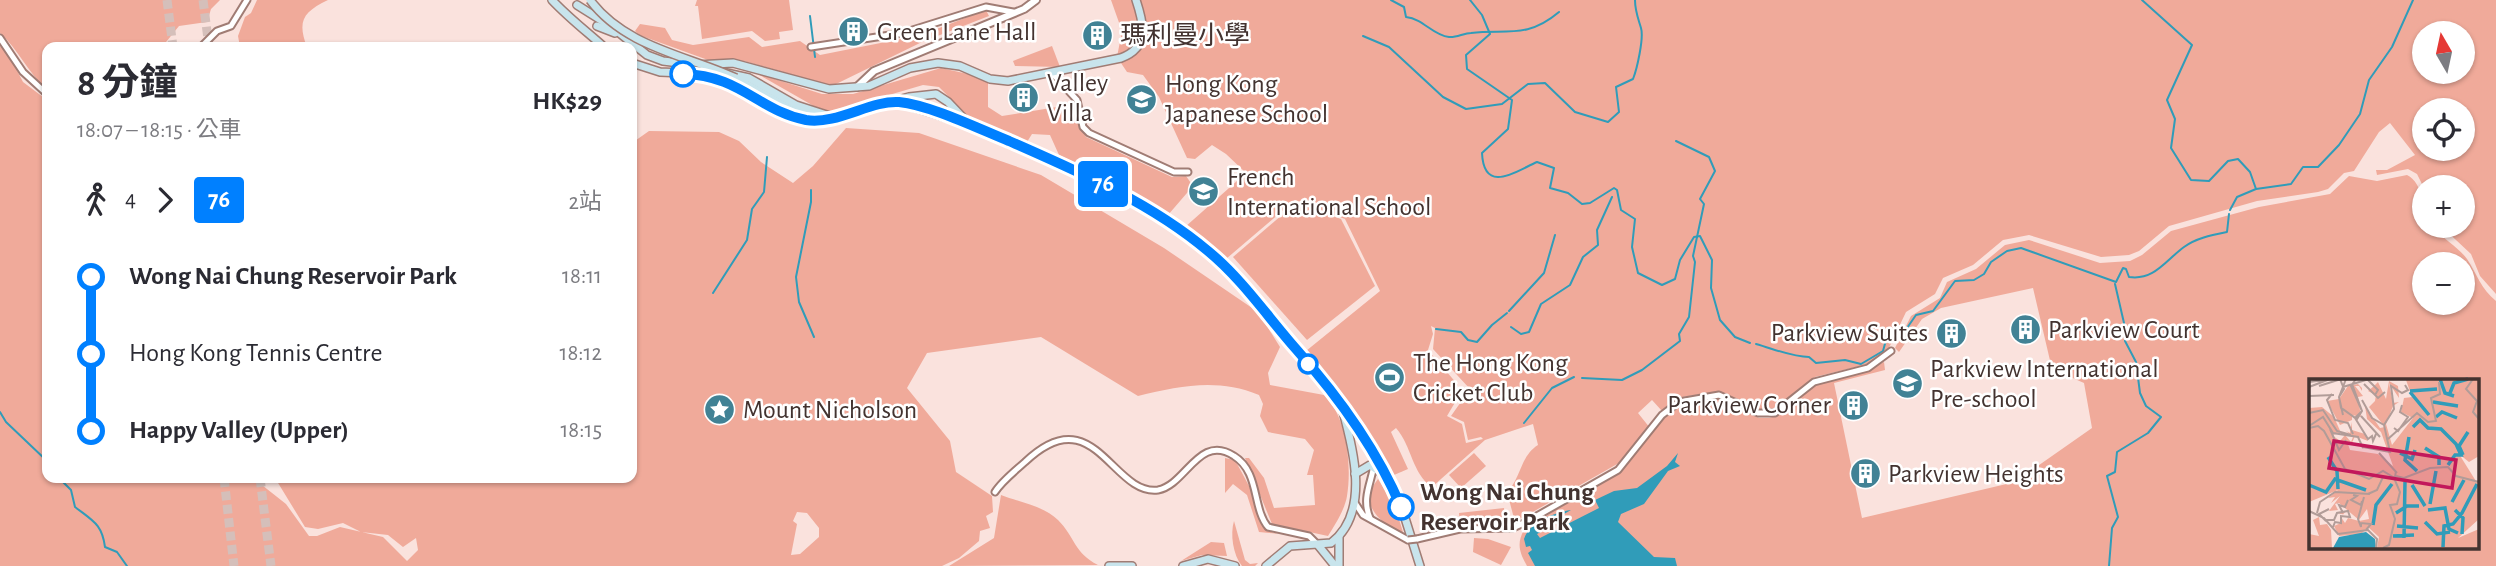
<!DOCTYPE html>
<html lang="zh-TW">
<head>
<meta charset="utf-8">
<style>
	:root { --surface:#fff; --page:#f2f2f3; --text:#2b2b33; --muted:#7c7c81 }
	body { margin:0; font-family:"Alegreya Sans","Noto Sans TC",sans-serif; background:var(--page); color:var(--text); height:100vh; display:flex; flex-direction:column; font-size:26px; white-space:nowrap }
	* { box-sizing:border-box; margin:0 }
	p { font-size:23px; color:var(--muted) }
	.icon { flex:none; width:38px; height:38px; fill:none; stroke:currentColor; stroke-width:2; stroke-linecap:round; stroke-linejoin:round }
	.map { position:relative; flex:1; overflow:hidden }
	.panel { position:absolute; left:42px; top:42px; width:595px; height:441px; display:flex; flex-direction:column; background:var(--surface); border-radius:14px; box-shadow:0 2px 5px #0004 }
	.panel>* { flex:none }
	.badge { padding:0 14px; border-radius:5px; font-size:24px; line-height:46px }
	.needle { width:46px; rotate:351deg }
	.buttons { position:absolute; left:2412px; top:21px; display:grid; gap:14px }
	.buttons a { display:grid; place-items:center; width:63px; height:63px; border-radius:50%; background:var(--surface); box-shadow:0 2px 5px #0004; font-size:35px }
	.map>.badge { position:absolute; translate:-50% -50%; box-shadow:0 0 0 4px #fff }
	.legs { display:flex; align-items:center; gap:10px; height:77px; padding:0 35px; font-size:23px }
	.legs p { margin-inline-start:auto }
	.overview { display:flex; align-items:center; justify-content:space-between; height:119px; padding:0 35px }
	h1 { font-size:38px; font-weight:700; line-height:52px }
	ul { padding:0 35px; list-style:none }
	li { display:flex; align-items:center; gap:24px; height:77px; font-size:26px }
	li i { display:grid; place-items:center; width:10px; height:100%; margin:0 9px; background:currentColor }
	li i::after { content:''; width:18px; height:18px; margin:-9px; border:5px solid; border-radius:50%; background:var(--surface) }
	li p { margin-inline-start:auto }
	li:first-child i { background:linear-gradient(#0000 50%,currentColor 0) }
	li:last-child i { background:linear-gradient(currentColor 50%,#0000 0) }
	.map>svg:first-child { display:block }
</style>
</head>
<body>
<div class="map">
<svg width="2496" height="566" viewBox="0 0 2496 566">
	<rect width="100%" height="100%" fill="#fae2dd"/>
	<!-- green -->
	<g fill="#f0aa9a" fill-rule="evenodd">
		<path d="M 0,0 L 220,0 L 211,9 L 207,22 L 179,26 L 162,47 L 47,47 L 47,89 C 27,72 19,50 0,33 Z"/>
		<path d="M 257,0 L 328,0 C 303,12 297,21 307,47 L 240,47 L 238,36 L 245,17 L 251,13 Z"/>
		<polygon points="697,0 789,0 793,30 779,32 780,39 765,41 752,31 702,39 698,6 695,6"/>
		<path d="M 1111,0 L 2496,0 L 2496,294 L 2480,276 L 2471,254 L 2441,226 L 2462,226 L 2462,187 L 2424,188 L 2417,174 L 2408,169 L 2377,175 L 2376,170 L 2387,170 L 2415,155 L 2390,123 L 2379,132 L 2354,171 L 2344,173 L 2328,189 L 2318,192 L 2257,201 L 2169,226 L 2139,251 L 2129,255 L 2101,257 L 2029,235 L 2003,240 L 1973,265 L 1943,278 L 1935,294 L 1906,312 L 1887,352 L 1868,364 L 1815,377 L 1780,409 L 1760,412 L 1726,394 L 1714,392 L 1683,397 L 1662,411 L 1652,400 L 1638,413 L 1650,428 L 1619,463 L 1515,522 L 1507,492 C 1521,479 1520,456 1538,445 L 1533,424 L 1485,440 L 1432,487 C 1412,474 1412,446 1396,428 L 1391,432 L 1408,469 L 1394,475 L 1349,406 L 1306,351 L 1380,291 L 1345,219 L 1295,200 L 1226,259 L 1185,227 L 1246,173 L 1226,154 L 1212,145 L 1195,159 L 1187,158 L 1159,97 L 1143,75 L 1127,72 L 1117,57 L 1122,31 ZM 2424,33 L 2462,33 L 2462,72 L 2424,72 ZM 2424,110 L 2462,110 L 2462,149 L 2424,149 ZM 1431,326 L 1435,328 L 1433,349 L 1470,389 L 1451,416 L 1464,422 L 1468,440 L 1481,437 L 1483,439 L 1466,443 L 1462,424 L 1447,416 L 1460,394 L 1456,396 L 1451,391 L 1458,385 L 1428,350 L 1433,334 Z"/>
		<polygon points="986,10 989,16 922,42 832,86 744,61 708,60 639,35 635,31 640,24 665,28 672,40 693,45 749,37 762,47 800,41 820,55 921,35"/>
		<path d="M 0,46 L 8,53 L 23,82 L 47,100 L 47,478 L 253,478 L 286,504 L 309,536 L 317,536 L 340,527 L 383,537 L 407,561 L 418,550 L 416,538 L 403,547 L 388,535 L 361,532 L 343,523 L 318,529 L 305,527 L 275,478 L 632,478 L 632,143 L 649,131 L 719,132 L 739,141 L 761,162 L 793,183 L 813,166 L 846,128 L 919,133 L 1041,175 L 1164,248 L 1258,312 L 1280,347 L 1268,373 L 1270,385 L 1324,395 C 1347,416 1352,466 1347,496 C 1345,509 1335,525 1328,536 L 1272,524 L 1245,458 L 1249,458 L 1264,478 L 1274,508 L 1315,505 L 1313,475 L 1307,475 L 1314,450 L 1305,439 L 1268,432 L 1260,416 L 1263,404 L 1259,395 C 1217,378 1180,386 1138,396 L 1041,337 L 927,353 L 907,388 L 950,441 L 956,472 L 992,496 L 993,512 L 986,516 L 990,528 L 980,531 L 979,541 L 959,558 L 942,566 L 0,566 ZM 797,512 L 807,513 L 819,528 L 819,537 L 800,554 L 791,555 L 797,524 L 793,521 Z"/>
		<polygon points="1052,46 1060,67 1015,66 1013,61"/>
		<polygon points="941,68 977,76 988,83 988,107 1002,116 1063,106 1071,108 1086,137 1172,177 1186,176 1193,186 1168,215 1108,179 1059,155 1050,135 1032,134 1027,142 971,119 939,87 923,85 831,112 819,109 756,73 822,94 853,94"/>
		<path d="M 2407,175 C 2424,184 2424,209 2424,226 L 2435,226 C 2443,241 2458,246 2467,259 C 2477,274 2481,289 2496,301 L 2496,566 L 1527,566 C 1520,553 1516,544 1524,530 L 1623,467 L 1668,413 L 1685,402 L 1713,398 L 1724,399 L 1759,418 L 1769,418 L 1783,414 L 1818,382 L 1856,374 L 1884,362 L 1885,370 L 1834,383 L 1862,518 L 2015,482 L 2092,428 L 2084,383 L 2052,369 L 2033,288 L 1941,308 L 1922,319 L 1899,352 L 1895,348 L 1911,316 L 1940,298 L 1947,282 L 1976,269 L 2005,245 L 2029,240 L 2100,263 L 2130,261 L 2142,255 L 2171,231 L 2259,207 L 2330,194 L 2349,176 L 2377,181 ZM 2424,264 L 2462,264 L 2462,303 L 2424,303 ZM 2310,380 L 2477,380 L 2477,547 L 2310,547 Z"/>
		<polygon points="1296,203 1341,219 1375,286 1307,340 1233,257"/>
		<polygon points="1474,453 1486,466 1461,488 1449,475"/>
		<polygon points="1225,458 1235,460 1255,497 1261,524 1268,531 1279,534 1259,532 1247,495 1233,484 1225,493"/>
		<path d="M 1378,479 L 1395,507 L 1403,532 C 1386,528 1368,512 1368,493 Z"/>
		<path d="M 1001,495 C 1019,502 1044,506 1058,520 C 1075,537 1074,553 1098,565 L 949,566 L 994,538 Z"/>
		<polygon points="1504,508 1505,523 1460,527 1459,513"/>
		<path d="M 1234,521 L 1245,560 L 1250,564 L 1258,563 L 1255,566 L 1242,566 C 1233,555 1230,534 1234,521 Z"/>
		<polygon points="1474,538 1488,539 1511,547 1501,565 1473,552"/>
		<polygon points="1211,542 1224,543 1227,556 1202,555 1181,561"/>
	</g>
	<!-- water -->
	<path fill="#309cb9" d="M 1678,453 L 1675,462 L 1680,466 L 1668,471 L 1644,504 L 1621,514 L 1618,522 L 1654,557 L 1675,558 L 1677,566 L 1535,566 L 1528,553 L 1532,550 L 1530,546 L 1526,547 L 1524,539 C 1530,521 1554,513 1571,510 L 1557,518 L 1559,522 L 1537,534 L 1540,538 L 1599,508 L 1595,500 L 1614,491 L 1637,488 L 1667,466 Z"/>
	<g fill="none" stroke-linecap="round" stroke-linejoin="round">
		<!-- stream -->
		<g stroke="#309cb9" stroke-width="2">
			<path d="M 1391,0 L 1404,7 L 1406,17 C 1424,19 1432,35 1449,37 C 1456,38 1464,33 1471,33 C 1507,29 1527,39 1559,12"/>
			<path d="M 1470,0 L 1482,15 L 1490,34 L 1466,55 L 1467,69 L 1512,100 L 1508,129 L 1482,153 C 1484,196 1518,170 1537,162 L 1554,168 L 1550,188 L 1568,193 L 1582,204 L 1590,203 L 1614,188 L 1617,190 L 1621,210 L 1635,219 L 1632,247 L 1638,273 L 1662,285 L 1675,279 L 1680,260 L 1694,237 L 1700,236 L 1712,260 L 1711,288 L 1720,320 L 1735,337 L 1750,343"/>
			<polyline points="2142,0 2192,45 2167,100 2175,119 2171,148 2191,180 2209,181 2228,161 2238,159 2250,172 2256,189 2291,184 2303,167 2318,167 2339,145 2360,114 2369,80 2392,47 2413,0"/>
			<polyline points="810,16 815,57"/>
			<path d="M 1363,36 L 1389,47 L 1443,97 L 1466,109 L 1502,104 L 1528,84 L 1545,83 L 1575,112 L 1608,122 L 1619,112 L 1616,87 L 1633,79 C 1637,69 1644,38 1641,28 C 1638,18 1635,11 1635,0"/>
			<polyline points="811,190 811,202 796,277 799,302 814,337"/>
			<polyline points="2230,210 2237,197 2256,189"/>
			<polyline points="713,293 747,240 752,209 764,192 767,157"/>
			<polyline points="1509,311 1544,273 1555,235"/>
			<polyline points="1511,327 1521,334 1529,332 1541,304 1570,285 1583,257 1598,245 1597,230 1612,197"/>
			<path d="M 1907,328 L 1916,315 L 1933,311 L 1955,281 L 1974,280 L 1984,274 L 1991,262 L 2007,251 L 2021,248 L 2116,282 L 2123,268 L 2126,269 L 2129,277 C 2154,281 2166,260 2184,247 C 2196,238 2212,235 2227,232 L 2229,214"/>
			<polyline points="1436,329 1461,332 1468,340 1477,342 1492,325 1507,313"/>
			<path d="M 1756,344 C 1774,349 1792,357 1809,357 L 1816,363 L 1845,360 L 1861,364 L 1883,351 L 1886,340 L 1895,332"/>
			<polyline points="1582,378 1622,380 1642,370 1680,341 1679,334 1689,317 1695,262 1693,256 1704,204 1700,199 1715,171 1709,157 1676,141"/>
			<polyline points="0,412 6,422 47,461"/>
			<polyline points="1524,423 1552,388 1574,377"/>
			<path d="M 59,478 L 71,490 L 75,507 C 93,521 102,524 105,547 L 117,552 L 127,566"/>
			<polyline points="2109,566 2112,528 2118,517 2107,476 2115,472 2117,452 2148,433 2161,417 2146,406 2140,393 2136,362 2125,341 2124,323 2115,284"/>
		</g>
		<!-- trunk-tunnel -->
		<g stroke="#d5bfba" stroke-width="9" stroke-dasharray="9 4.5" stroke-linecap="butt">
			<polyline points="167,0 173,47"/>
			<polyline points="203,0 209,47"/>
			<polyline points="224,478 234,566"/>
			<polyline points="260,478 271,566"/>
		</g>
		<defs>
			<g id="minor">
				<polyline points="0,38 23,72 47,94"/>
				<polyline points="201,47 217,31 231,26 247,0"/>
				<polyline points="811,47 903,33 986,7 1013,12"/>
				<polyline points="1052,73 1077,100 1083,127 1089,133 1174,172 1188,172"/>
				<path d="M 995,492 C 1002,481 1015,471 1025,462 C 1094,396 1112,496 1158,490 C 1186,485 1199,433 1234,456 C 1260,472 1252,508 1268,527 L 1309,536 L 1317,544"/>
				<polyline points="1355,503 1363,515 1408,540"/>
				<path d="M 1370,518 C 1360,495 1375,478 1375,455"/>
				<polyline points="1417,539 1460,529 1513,528 1528,521 1618,470 1662,415 1679,402 1719,395 1758,413 1775,413 1814,382 1868,368 1891,351"/>
			</g>
			<polyline id="tertiary" points="857,87 874,71 1024,9 1036,0"/>
			<g id="secondary">
				<path d="M 552,0 C 569,18 586,31 604,47"/>
				<path d="M 577,5 L 612,27 L 647,55 L 663,61 L 696,65 L 733,63 L 829,89 L 869,86 L 910,68 L 938,63 L 960,66 L 990,79 L 1008,81 L 1121,58 C 1150,47 1144,24 1136,0"/>
				<polyline points="597,26 615,33"/>
				<polyline points="632,63 660,72 707,74"/>
				<polyline points="722,72 749,78 796,105 833,117"/>
				<polyline points="704,75 742,89 802,119 824,120 909,97 936,94 948,102 968,123"/>
				<polyline points="736,78 792,110 812,116"/>
				<polyline points="897,102 970,125 1073,169 1139,204 1207,250 1266,311 1349,413 1384,468 1405,518 1420,566"/>
				<polyline points="1355,474 1370,465 1386,476"/>
				<polyline points="1318,545 1335,566"/>
				<polyline points="1109,566 1132,566"/>
				<polyline points="1183,566 1208,559 1235,566"/>
				<path d="M 1266,566 L 1290,546 L 1331,543 C 1371,513 1353,447 1342,408"/>
				<polyline points="1339,566 1339,537"/>
			</g>
		</defs>
		<!-- minor casing -->
		<use href="#minor" stroke="#a07c74" stroke-width="9"/>
		<!-- tertiary casing -->
		<use href="#tertiary" stroke="#a07c74" stroke-width="10"/>
		<!-- secondary casing -->
		<use href="#secondary" stroke="#a07c74" stroke-width="10"/>
		<!-- minor -->
		<use href="#minor" stroke="#fff" stroke-width="5"/>
		<!-- tertiary -->
		<use href="#tertiary" stroke="#fff" stroke-width="6"/>
		<!-- secondary -->
		<use href="#secondary" stroke="#c8e4ec" stroke-width="7"/>
		<defs>
			<polyline id="minor-bridge" points="1408,540 1417,539"/>
			<path id="secondary-bridge" d="M 590,0 C 625,47 686,55 736,78"/>
		</defs>
		<!-- minor-bridge casing -->
		<use href="#minor-bridge" stroke="#a07c74" stroke-width="9" stroke-linecap="butt"/>
		<!-- secondary-bridge casing -->
		<use href="#secondary-bridge" stroke="#a07c74" stroke-width="10" stroke-linecap="butt"/>
		<!-- minor-bridge -->
		<use href="#minor-bridge" stroke="#fff" stroke-width="5"/>
		<!-- secondary-bridge -->
		<use href="#secondary-bridge" stroke="#c8e4ec" stroke-width="7"/>
	</g>
	<g fill="none" stroke-linecap="round" stroke-linejoin="round">
		<defs>
			<path id="line-1" d="M 683,74 C 740,75 759,111 806,120 C 837,125 871,100 899,102 C 930,105 979,129 1009,141 C 1077,171 1150,202 1208,251 C 1242,279 1267,316 1296,349 C 1338,396 1376,448 1401,507"/>
		</defs>
		<!-- line-1 casing -->
		<use href="#line-1" stroke="#fff" stroke-width="16"/>
		<!-- line-1 -->
		<use href="#line-1" stroke="#0080ff" stroke-width="10"/>
	</g>
	<!-- icons -->
	<defs>
		<symbol id="building-disc" viewBox="-11 -11 22 22"><circle r="9.5" fill="#418295" stroke="#fff"/><path d="M-4-6H4V6H1V3H-1V6H-4ZM-2.5-4.3h1.7v1.8h-1.7ZM.8-4.3h1.7v1.8H.8ZM-2.5-1h1.7V.8h-1.7ZM.8-1h1.7V.8H.8Z" fill="#fff"/></symbol>
		<symbol id="school-disc" viewBox="-11 -11 22 22"><circle r="9.5" fill="#418295" stroke="#fff"/><path d="M0-5L7-2L0 1L-7-2ZM-4 1L0 2.5L4 1V4Q0 6-4 4Z" fill="#fff"/></symbol>
		<symbol id="stadium-disc" viewBox="-11 -11 22 22"><circle r="9.5" fill="#418295" stroke="#fff"/><path d="M0-5a6.5 5 0 1 0 0 10a6.5 5 0 1 0 0-10ZM-3.5-1.8h7v3.6h-7Z" fill="#fff"/></symbol>
		<symbol id="sight-disc" viewBox="-11 -11 22 22"><circle r="9.5" fill="#418295" stroke="#fff"/><path d="M0-6L1.8-2.2L6-1.7L2.9 1.2L3.7 5.4L0 3.3L-3.7 5.4L-2.9 1.2L-6-1.7L-1.8-2.2Z" fill="#fff"/></symbol>
	</defs>
	<g fill-rule="evenodd">
		<use href="#building-disc" x="836" y="14" width="35" height="35"/>
		<use href="#building-disc" x="1080" y="18" width="35" height="35"/>
		<use href="#building-disc" x="1006" y="80" width="35" height="35"/>
		<use href="#school-disc" x="1124" y="82" width="35" height="35"/>
		<use href="#school-disc" x="1186" y="174" width="35" height="35"/>
		<use href="#building-disc" x="2008" y="312" width="35" height="35"/>
		<use href="#building-disc" x="1934" y="316" width="35" height="35"/>
		<use href="#stadium-disc" x="1372" y="360" width="35" height="35"/>
		<use href="#school-disc" x="1890" y="366" width="35" height="35"/>
		<use href="#building-disc" x="1836" y="388" width="35" height="35"/>
		<use href="#sight-disc" x="702" y="392" width="35" height="35"/>
		<use href="#building-disc" x="1848" y="456" width="35" height="35"/>
	</g>
	<!-- markers -->
	<g fill="#fff" stroke="#0080ff" stroke-width="3.5">
		<circle cx="683" cy="74" r="12"/>
		<circle cx="1308" cy="364" r="9"/>
		<circle cx="1401" cy="507" r="12"/>
	</g>
	<g text-anchor="middle" dominant-baseline="central" stroke-width="5" stroke-linejoin="round" paint-order="stroke">
		<!-- poi labels -->
		<g font-size="26" fill="#433330" stroke="#fff" text-anchor="start">
			<text x="877" y="32">Green Lane Hall</text>
			<text x="1120" y="36">瑪利曼小學</text>
			<text x="1047" y="83">Valley<tspan x="1047" dy="30">Villa</tspan></text>
			<text x="1165" y="84">Hong Kong<tspan x="1165" dy="30">Japanese School</tspan></text>
			<text x="1227" y="177">French<tspan x="1227" dy="30">International School</tspan></text>
			<text x="2048" y="330">Parkview Court</text>
			<text x="1928" y="333" text-anchor="end">Parkview Suites</text>
			<text x="1413" y="363">The Hong Kong<tspan x="1413" dy="30">Cricket Club</tspan></text>
			<text x="1930" y="369">Parkview International<tspan x="1930" dy="30">Pre-school</tspan></text>
			<text x="1831" y="405" text-anchor="end">Parkview Corner</text>
			<text x="743" y="410">Mount Nicholson</text>
			<text x="1888" y="474">Parkview Heights</text>
		</g>
		<!-- stop labels -->
		<g font-size="26" font-weight="bold" fill="#433330" stroke="#fff" text-anchor="start">
			<text x="1420" y="492">Wong Nai Chung<tspan x="1420" dy="30">Reservoir Park</tspan></text>
		</g>
	</g>
	<!-- overview -->
	<g transform="translate(2309 379)">
		<rect width="170" height="170" fill="#fae2dd"/>
		<path d="M 170,0 L 170,77 L 160,83 L 150,75 L 170,107 L 170,140 L 149,159 L 170,150 L 170,169 L 68,169 L 70,158 L 59,148 L 52,155 L 30,157 L 25,147 L 32,144 L 31,140 L 34,135 L 29,135 L 37,132 L 32,138 L 36,144 L 39,139 L 50,142 L 60,140 L 58,130 L 50,141 L 30,124 L 26,125 L 29,131 L 20,132 L 31,117 L 22,124 L 26,118 L 19,119 L 29,111 L 0,123 L 0,29 L 13,28 L 25,38 L 32,54 L 23,56 L 31,62 L 36,56 L 42,63 L 44,58 L 37,52 L 41,54 L 43,43 L 43,51 L 56,55 L 59,62 L 46,57 L 42,66 L 39,65 L 41,71 L 69,75 L 84,87 L 72,53 L 58,40 L 56,27 L 71,49 L 76,48 L 60,28 L 66,22 L 67,16 L 59,12 L 65,7 L 69,3 L 77,20 L 80,2 L 89,7 L 90,19 L 80,4 L 84,24 L 90,23 L 84,27 L 77,45 L 83,66 L 104,39 L 92,33 L 95,19 L 103,18 L 97,1 ZM 49,5 L 53,9 L 53,12 L 50,7 L 46,7 L 54,17 L 49,18 L 52,38 L 43,36 L 43,41 L 31,46 L 18,22 L 30,20 L 39,7 ZM 10,138 L 11,146 L 18,145 L 22,151 L 23,169 L 0,169 L 0,155 L 10,157 L 4,141 Z" fill="#f0aa9a"/>
		<path d="M 57,153 L 66,160 L 67,169 L 24,169 L 30,158 Z" fill="#309cb9"/>
		<path fill="none" stroke="#309cb9" stroke-width="3.5" d="M 131,0 L 136,14 L 145,17M 101,12 L 128,10M 101,13 L 120,36M 141,14 L 145,4 L 159,0M 124,23 L 149,27M 127,38 L 133,33 L 148,39M 104,48 L 111,41 L 119,49 L 132,50 L 147,65 L 152,76 L 146,76 L 139,86M 100,58 L 96,81 L 108,92M 116,69 L 130,78 L 130,86M 91,74 L 103,80 L 106,71M 154,76 L 150,67 L 159,53M 19,78 L 28,92 L 29,110M 0,106 L 17,113 L 26,100 L 57,111M 103,106 L 116,127M 143,123 L 155,101M 121,125 L 127,92M 119,131 L 136,129 L 140,150 L 149,154M 146,131 L 154,139 L 153,155M 87,134 L 98,127 L 110,127M 116,143 L 128,155 L 141,153M 64,146 L 67,126 L 83,105M 88,147 L 109,149M 84,157 L 105,156M 95,159 L 96,103M 134,168 L 135,147 L 144,145 L 153,134 L 168,105"/>
		<path fill="none" stroke="#b19c98" stroke-width="2" d="M 31,0 L 35,10 L 30,18 L 32,29 L 48,40 L 53,32 L 42,7 L 47,0M 58,0 L 69,11 L 66,16M 164,0 L 157,10 L 168,22 L 164,33 L 170,40M 0,3 L 22,0M 43,5 L 53,32 L 46,39M 55,5 L 69,19 L 76,13M 10,7 L 32,0M 0,8 L 21,0M 34,8 L 60,0M 23,15 L 18,21 L 26,41 L 39,44 L 44,55M 0,17 L 25,16M 53,21 L 63,39 L 75,46M 34,30 L 46,39 L 59,60 L 63,57 L 64,62 L 67,55M 0,34 L 14,31 L 28,52 L 42,56M 34,36 L 30,18 L 37,0M 52,37 L 71,58M 0,47 L 14,38 L 24,54 L 49,58 L 54,69M 0,49 L 9,47 L 15,52 L 36,90 L 60,100 L 74,92 L 84,98M 85,49 L 89,52 L 99,38 L 91,33 L 93,26M 21,50 L 30,71 L 37,61M 79,60 L 108,34 L 119,43 L 127,42 L 122,19 L 131,15 L 130,3M 54,68 L 81,73 L 75,46 L 85,30 L 82,7 L 93,14 L 99,11 L 96,6M 70,74 L 88,94M 87,97 L 95,99 L 121,89 L 139,88 L 147,97 L 170,103M 59,115 L 68,111 L 74,98 L 86,98 L 87,92M 44,116 L 48,117 L 42,121 L 52,126 L 53,122M 55,118 L 49,140 L 52,148 L 52,144 L 62,145 L 57,151M 0,132 L 15,139 L 29,155 L 59,151 L 68,160 L 67,169M 8,134 L 11,123 L 26,113 L 61,115M 34,134 L 30,126 L 36,128 L 39,121M 17,141 L 25,141 L 28,134 L 39,132 L 41,138 L 32,137 L 32,144 L 26,143 L 24,148M 17,142 L 10,135 L 20,130M 74,169 L 80,166 L 86,140 L 81,126 L 88,125 L 91,113 L 85,99"/>
		<path fill="#c2185b" fill-opacity="0.15" stroke="#c2185b" stroke-width="3.5" d="M 25,62 L 147,81 L 143,109 L 20,89 Z"/>
		<rect width="170" height="170" fill="none" stroke="#433330" stroke-width="3.5"/>
	</g>
</svg>
<div class="buttons">
<a><svg class="needle" viewBox="-14 -14 28 28"><path d="M0-13l5 13h-10z" fill="#e53935"/><path d="M0 13l5-13h-10z" fill="#7c7c81"/></svg></a>
<a><svg class="icon" aria-label="locate" viewBox="0 0 24 24"><circle cx="12" cy="12" r="6"/><path d="M12 2v4M12 18v4M2 12h4M18 12h4"/></svg></a>
<a>+</a>
<a>−</a>
</div>
<b class="badge" style="left:1103px;top:184px;background:#0080ff;color:#fff">76</b>
<section class="panel">
<div class="overview"><div><h1>8 分鐘</h1><p>18:07 – 18:15 · 公車</p></div><b>HK$29</b></div>
<div class="legs"><svg class="icon" aria-label="walk" viewBox="0 0 24 24"><circle cx="13" cy="4" r="2"/><path d="M13 8l-2 6 4 7M11 14l-3 7M7 12l3-4h3l4 4"/></svg>4<svg class="icon" aria-label="forward" viewBox="0 0 24 24"><path d="M9 5l7 7-7 7"/></svg><b class="badge" style="background:#0080ff;color:#fff">76</b><p>2站</p></div>
<ul>
<li><i style="color:#0080ff"></i><b>Wong Nai Chung Reservoir Park</b><p>18:11</p></li>
<li><i style="color:#0080ff"></i><span>Hong Kong Tennis Centre</span><p>18:12</p></li>
<li><i style="color:#0080ff"></i><b>Happy Valley (Upper)</b><p>18:15</p></li>
</ul>
</section>
</div>
</body>
</html>
